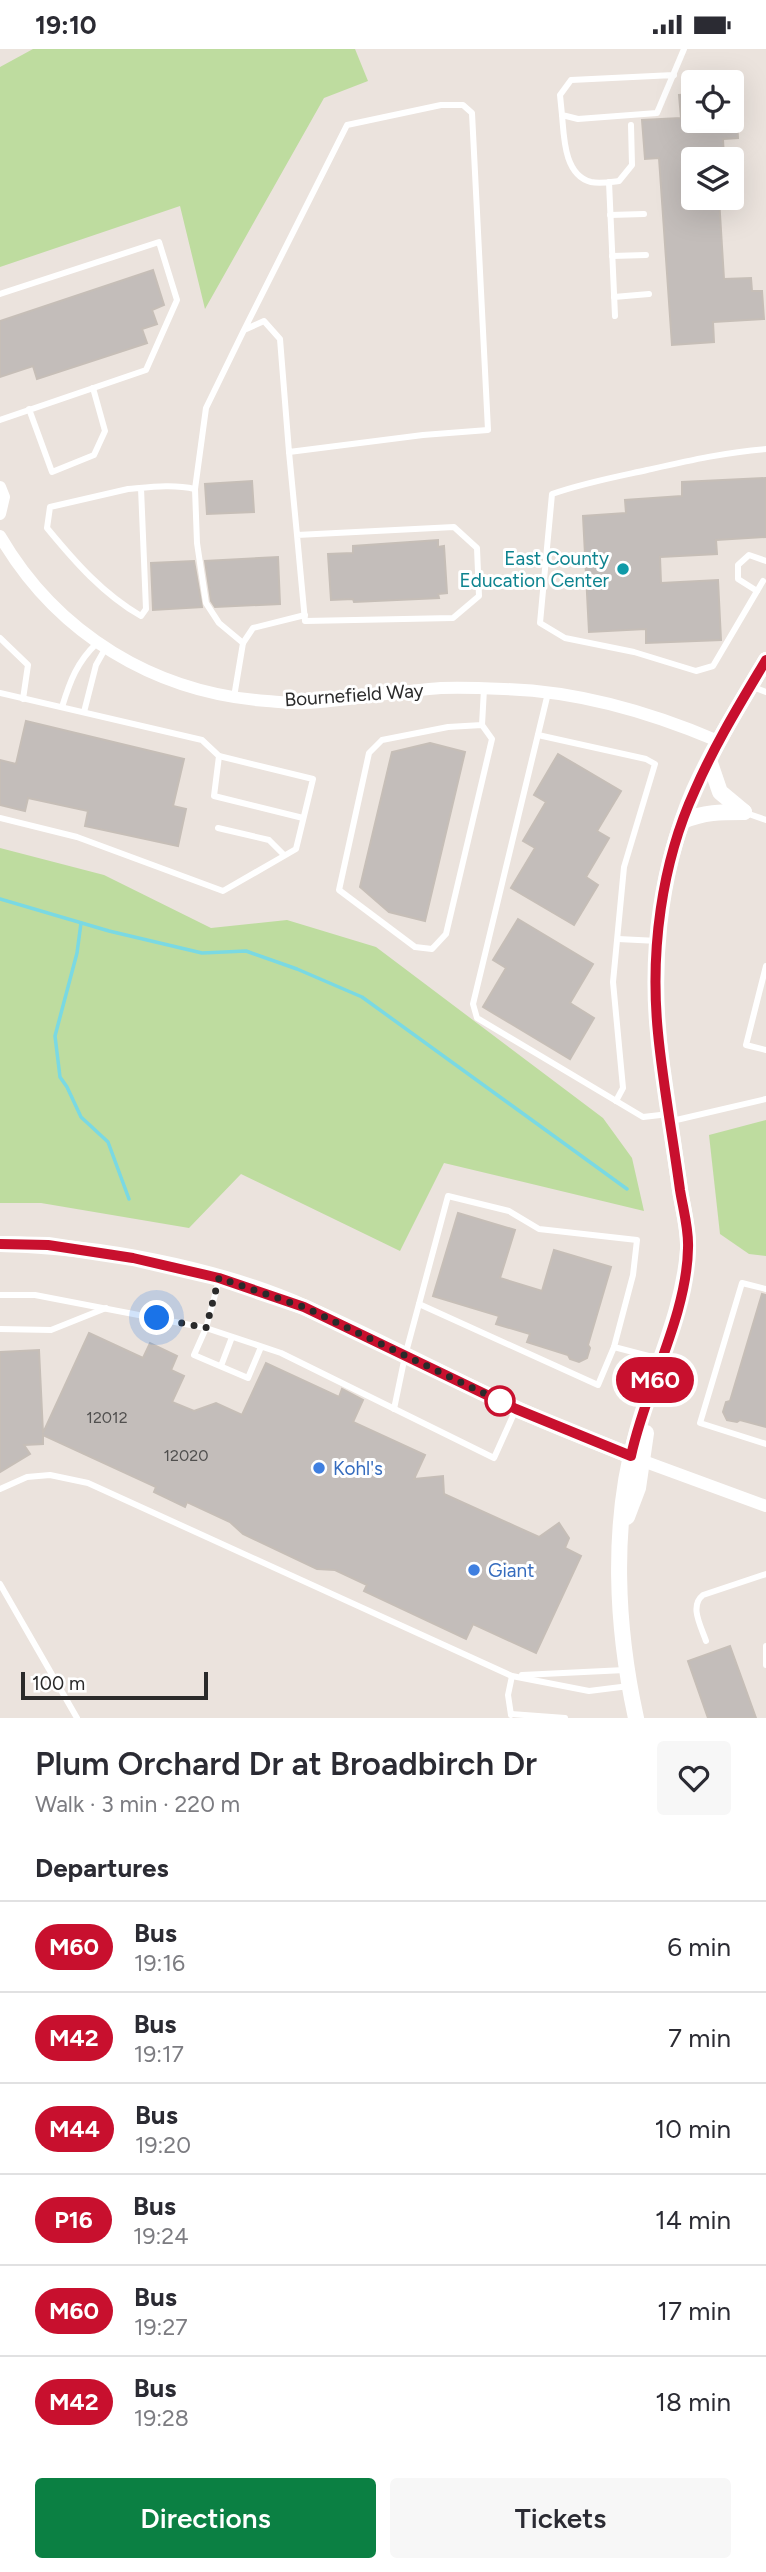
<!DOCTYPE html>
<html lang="en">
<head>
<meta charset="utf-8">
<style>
	:root { --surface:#fff; --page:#f7f7f7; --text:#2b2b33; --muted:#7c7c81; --line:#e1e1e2; --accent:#0b8043 }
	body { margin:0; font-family:Figtree,sans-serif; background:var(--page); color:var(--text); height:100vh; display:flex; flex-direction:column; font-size:26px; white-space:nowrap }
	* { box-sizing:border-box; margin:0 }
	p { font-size:23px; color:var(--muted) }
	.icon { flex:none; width:38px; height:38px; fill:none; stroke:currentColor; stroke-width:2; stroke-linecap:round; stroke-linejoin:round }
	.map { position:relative; height:1669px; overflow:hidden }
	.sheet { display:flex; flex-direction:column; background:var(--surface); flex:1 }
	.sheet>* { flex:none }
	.badge { padding:0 14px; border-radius:23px; font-size:24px; line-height:46px }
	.fabs { position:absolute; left:681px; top:21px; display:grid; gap:14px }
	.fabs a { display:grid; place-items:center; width:63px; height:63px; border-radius:7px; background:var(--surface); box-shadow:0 7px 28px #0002; font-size:35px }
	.scale { position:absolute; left:21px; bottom:18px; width:187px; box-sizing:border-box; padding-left:7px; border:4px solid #2a2a2a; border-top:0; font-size:19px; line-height:24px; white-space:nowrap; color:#2a2a2a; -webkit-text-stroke:5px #fff; paint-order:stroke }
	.you { position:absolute; width:35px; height:35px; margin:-18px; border:5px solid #fff; border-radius:50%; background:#1a73e8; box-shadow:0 0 0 10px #1a73e833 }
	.map>.badge { position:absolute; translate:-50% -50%; box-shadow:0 0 0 4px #fff }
	h2 { padding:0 35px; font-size:26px; line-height:63px }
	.round { display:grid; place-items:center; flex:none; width:74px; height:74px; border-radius:7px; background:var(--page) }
	.summary { display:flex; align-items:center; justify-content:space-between; height:119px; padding:0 35px }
	h1 { font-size:33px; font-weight:600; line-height:52px }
	.primary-button { display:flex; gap:14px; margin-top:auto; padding:14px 35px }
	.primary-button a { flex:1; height:80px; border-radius:7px; background:var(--accent); color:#fff; font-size:28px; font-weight:600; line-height:80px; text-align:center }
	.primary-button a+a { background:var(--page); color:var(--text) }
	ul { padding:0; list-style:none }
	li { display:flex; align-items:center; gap:21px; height:91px; padding:0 35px; border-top:2px solid var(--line) }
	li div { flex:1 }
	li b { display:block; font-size:26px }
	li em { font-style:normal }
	li .badge { min-width:77px; font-weight:700; text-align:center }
	.status { display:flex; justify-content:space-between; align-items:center; height:49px; padding:0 35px; background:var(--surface); direction:ltr }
	.status svg { height:19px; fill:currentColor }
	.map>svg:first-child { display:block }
</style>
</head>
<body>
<div class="status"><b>19:10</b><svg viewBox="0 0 49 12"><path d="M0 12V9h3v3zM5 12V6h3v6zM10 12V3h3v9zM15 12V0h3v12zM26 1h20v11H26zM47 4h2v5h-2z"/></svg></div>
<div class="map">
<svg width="766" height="1669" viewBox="0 0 766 1669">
	<rect width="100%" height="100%" fill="#ebe3dd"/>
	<!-- green -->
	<g fill="#bedc9f">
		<polygon points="33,0 355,0 368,32 324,49 205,260 180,157 0,218 0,18"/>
		<polygon points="0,799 104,826 211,879 287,871 376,898 603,1069 632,1109 644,1162 444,1114 400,1202 241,1125 189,1179 41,1154 0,1154"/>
		<polygon points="766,1071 766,1207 749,1205 720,1185 709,1086"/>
	</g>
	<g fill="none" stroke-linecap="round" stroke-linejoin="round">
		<!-- stream -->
		<g stroke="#7ad9e3" stroke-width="3.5">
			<polyline points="0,850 109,882 202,904 246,902 297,920 362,948 627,1140"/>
			<polyline points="81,874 77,904 55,987 60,1028 67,1038 81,1068 108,1093 129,1150"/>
		</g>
	</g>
	<!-- building -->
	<g fill="#c3bdba" stroke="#c6beb7" stroke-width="2">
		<polygon points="693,45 693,72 737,72 738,89 723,90 724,110 693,110 693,149 719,149 724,230 751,229 752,242 762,242 764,270 713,273 714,293 672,296 659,109 645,110 642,71 681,69 679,46"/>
		<polygon points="153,221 164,256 152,261 157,275 142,280 147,294 37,330 33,317 0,328 0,272"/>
		<polygon points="766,429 766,488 716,491 717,505 660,508 661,534 718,531 721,591 646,594 646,580 589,583 583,467 626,464 625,451 682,447 682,433"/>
		<polygon points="252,432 254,463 207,465 205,435"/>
		<polygon points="438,491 438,498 444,497 447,544 438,545 439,549 354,553 353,550 331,551 328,505 353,504 353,497"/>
		<polygon points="278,508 280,555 215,558 211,552 205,512"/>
		<polygon points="194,512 202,558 153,561 151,514"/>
		<polygon points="26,672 184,710 173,757 186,760 178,797 85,777 88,762 28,749 25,762 0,756 0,711 16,715"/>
		<polygon points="430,694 465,703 425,872 389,863 360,838 392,703"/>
		<polygon points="558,705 621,742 597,782 609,789 586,828 598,836 574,876 511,839 535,799 523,792 546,753 534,746"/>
		<polygon points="518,870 593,915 570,954 594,969 570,1010 483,958 506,919 493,911"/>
		<polygon points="458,1164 515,1181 500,1229 542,1242 554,1201 611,1218 588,1296 590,1299 587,1309 579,1313 570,1310 568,1306 527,1293 530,1285 496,1275 499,1267 433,1247"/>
		<polygon points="762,1245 766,1246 766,1378 740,1371 737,1373 727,1371 723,1363 726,1353 730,1352"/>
		<polygon points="89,1284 143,1309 150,1294 177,1307 171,1321 184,1327 172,1353 194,1362 216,1354 242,1366 266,1314 339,1348 342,1340 363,1351 353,1373 425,1406 414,1430 443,1427 444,1445 539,1488 559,1474 569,1489 565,1499 581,1507 536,1604 473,1575 466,1590 364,1542 367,1536 335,1521 317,1520 243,1485 230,1473 187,1453 185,1458 154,1443 156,1438 43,1386 43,1395 24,1396 30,1405 0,1423 0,1303 39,1301 43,1384"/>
		<polygon points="730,1597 756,1669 708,1669 688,1612"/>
	</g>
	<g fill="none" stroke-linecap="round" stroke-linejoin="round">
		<!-- service -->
		<g stroke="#fff" stroke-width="6">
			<polyline points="674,26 571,31 560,46 562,66 578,70 657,64 684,0"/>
			<path d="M 562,66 C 564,88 564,126 591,133 C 600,135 611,133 619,132 L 632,116 L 631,76"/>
			<polyline points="609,133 615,267"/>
			<polyline points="610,166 644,165"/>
			<polyline points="612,207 646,206"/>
			<polyline points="0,245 159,193 177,251 146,321 0,371"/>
			<polyline points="614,248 649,245"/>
			<polyline points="29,360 52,423 94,406 105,382 93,339"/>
			<polyline points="289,403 297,486 454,478 477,499 479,547 453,569 305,572 297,486"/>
			<path d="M 141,439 L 146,560 L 141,567 C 103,545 75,513 47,479 L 50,458 L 128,440 C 151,438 173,435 195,440"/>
			<path d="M 763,532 L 713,617 L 696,622 L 634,603 L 565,589 L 540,574 L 552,445 C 583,434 615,428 647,421 C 687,412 726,403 766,400"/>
			<polyline points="757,542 738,530 738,516 749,506 766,512"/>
			<polyline points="0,589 28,616 23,650"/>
			<polyline points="243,594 253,579 305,566"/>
			<polyline points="753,638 766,643"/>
			<polyline points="0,644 202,691 219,707 313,730 296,800 223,842 77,788 0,769"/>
			<polyline points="548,644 473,955 477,969 643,1068 669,1065"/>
			<polyline points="234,648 243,594 219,574 206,554 197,494 195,440 206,359 244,281 264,272 280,290 289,403 423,386 488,381 472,64 463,56 441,56 347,76 244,281"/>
			<path d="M 62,658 C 70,632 77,613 97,594"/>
			<polyline points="84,663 96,616 105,600"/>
			<polyline points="482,676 448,678 382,691 369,704 339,841 415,898 432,900 446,885 492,690 482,676 484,640"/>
			<polyline points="538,686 646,710 655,715 624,818 613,933 623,1039 616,1052"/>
			<polyline points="219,707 214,747 303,769"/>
			<polyline points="746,764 766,771"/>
			<polyline points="218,779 269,791 284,806"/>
			<polyline points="618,890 658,892"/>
			<polyline points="766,917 746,996 766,1001"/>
			<polyline points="672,1072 766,1050"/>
			<polyline points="219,1231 206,1279 281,1304 494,1409 516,1360"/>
			<polyline points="766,1240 742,1234 700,1374 766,1395"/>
			<polyline points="0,1246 35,1246 206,1279 194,1306 248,1329 261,1298"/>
			<polyline points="419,1255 598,1336 614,1298"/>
			<polyline points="0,1280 51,1281 106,1259"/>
			<polyline points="221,1317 232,1288"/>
			<polyline points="394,1360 405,1307 448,1147 509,1162 539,1180 637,1191 633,1226 614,1298 660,1310"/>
			<polyline points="0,1440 27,1428 50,1426 88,1434 512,1627 589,1642 629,1637"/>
			<polyline points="0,1535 77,1669"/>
			<path d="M 706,1592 C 701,1577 689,1557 703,1546 L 766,1525"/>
			<polyline points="766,1597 766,1616"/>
			<polyline points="522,1626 625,1621"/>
			<polyline points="511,1665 565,1669"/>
			<polyline points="511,1666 508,1646 512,1627"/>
		</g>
		<!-- minor -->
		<g stroke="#fff" stroke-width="12">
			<polyline points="0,438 4,448 0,465"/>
			<path d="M 0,487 C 57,585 155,644 267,652 C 279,653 292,655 304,654 C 350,652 395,642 441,639 C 461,638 483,639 504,640 C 579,642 650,663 718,692"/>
			<polyline points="635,1409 766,1457"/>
		</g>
		<!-- tertiary -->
		<g stroke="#fff" stroke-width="16">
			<polyline points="709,711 720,743 744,763"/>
			<path d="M 683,772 C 704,763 721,763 744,763"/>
			<path d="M 0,1195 C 98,1197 216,1219 306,1259 C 376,1290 444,1326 513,1358 C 551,1376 592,1391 631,1407"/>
			<polyline points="627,1468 638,1439 646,1384"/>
			<path d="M 636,1669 C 616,1578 611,1477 636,1386 C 652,1324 683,1266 688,1201 C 689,1182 683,1160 680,1141 C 674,1099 668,1058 662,1016 C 649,924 657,827 694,741 C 714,696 741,654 766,611"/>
		</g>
	</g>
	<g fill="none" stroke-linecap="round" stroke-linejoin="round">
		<defs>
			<path id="line" d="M 0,1195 L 48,1196 L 133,1209 L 219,1229 L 304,1258 L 516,1360 L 631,1407 C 645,1340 687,1267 688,1199 C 689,1180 683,1160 680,1141 C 673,1089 663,1036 658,984 C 650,903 661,815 695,741 C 715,695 741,653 766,611"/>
		</defs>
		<!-- line casing -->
		<use href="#line" stroke="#fff" stroke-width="16"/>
		<!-- line -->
		<use href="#line" stroke="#c8102e" stroke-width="10"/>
		<!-- walk -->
		<polyline stroke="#2a2a2a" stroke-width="7" stroke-dasharray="0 12.6" points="157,1269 206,1279 219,1229 304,1258 500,1352"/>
	</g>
	<!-- markers -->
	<circle fill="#0f9aa8" stroke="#fff" stroke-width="2.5" cx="623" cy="520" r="7"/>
	<circle fill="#fff" stroke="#c8102e" stroke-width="3.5" cx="500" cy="1352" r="14"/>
	<g fill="#3f7fe0" stroke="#fff" stroke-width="2.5">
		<circle cx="319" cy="1419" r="7"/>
		<circle cx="474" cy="1521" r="7"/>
	</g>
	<g text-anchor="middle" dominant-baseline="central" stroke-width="6" stroke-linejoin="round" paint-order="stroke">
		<!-- number labels -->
		<g font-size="16" fill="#504f4e">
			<text x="107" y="1368">12012</text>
			<text x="186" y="1406">12020</text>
		</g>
		<!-- culture labels -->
		<g font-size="19" fill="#0d838f" stroke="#fff" text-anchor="end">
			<text x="609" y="509">East County<tspan x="609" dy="22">Education Center</tspan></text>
		</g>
		<!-- street labels -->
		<g font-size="19" fill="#2a2a2a" stroke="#fff">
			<text transform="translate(354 646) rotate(-4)">Bournefield Way</text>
		</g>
		<!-- shop labels -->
		<g font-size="19" fill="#366cbe" stroke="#fff" text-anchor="start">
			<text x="333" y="1419">Kohl's</text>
			<text x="488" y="1521">Giant</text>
		</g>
	</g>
</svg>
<div class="fabs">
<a><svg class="icon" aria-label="locate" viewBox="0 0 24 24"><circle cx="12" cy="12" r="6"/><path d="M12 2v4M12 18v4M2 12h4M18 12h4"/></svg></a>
<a><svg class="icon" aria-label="layers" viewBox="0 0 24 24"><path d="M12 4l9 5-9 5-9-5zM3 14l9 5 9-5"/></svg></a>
</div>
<div class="scale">100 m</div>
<div class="you" style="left:157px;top:1269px"></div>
<b class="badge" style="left:655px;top:1331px;background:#c8102e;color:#fff">M60</b>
</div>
<section class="sheet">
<div class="summary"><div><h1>Plum Orchard Dr at Broadbirch Dr</h1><p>Walk · 3 min · 220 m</p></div><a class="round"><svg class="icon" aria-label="heart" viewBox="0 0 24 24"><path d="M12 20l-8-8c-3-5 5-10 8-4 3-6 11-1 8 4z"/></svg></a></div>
<h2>Departures</h2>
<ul>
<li><span class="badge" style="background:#c8102e;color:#fff">M60</span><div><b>Bus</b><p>19:16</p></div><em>6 min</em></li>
<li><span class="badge" style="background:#c8102e;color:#fff">M42</span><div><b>Bus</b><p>19:17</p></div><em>7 min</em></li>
<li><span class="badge" style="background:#c8102e;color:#fff">M44</span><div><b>Bus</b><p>19:20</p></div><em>10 min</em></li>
<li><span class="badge" style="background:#c8102e;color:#fff">P16</span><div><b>Bus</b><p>19:24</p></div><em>14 min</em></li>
<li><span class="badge" style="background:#c8102e;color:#fff">M60</span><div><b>Bus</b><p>19:27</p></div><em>17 min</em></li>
<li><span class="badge" style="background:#c8102e;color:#fff">M42</span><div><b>Bus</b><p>19:28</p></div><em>18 min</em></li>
</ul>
<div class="primary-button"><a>Directions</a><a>Tickets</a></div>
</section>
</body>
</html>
